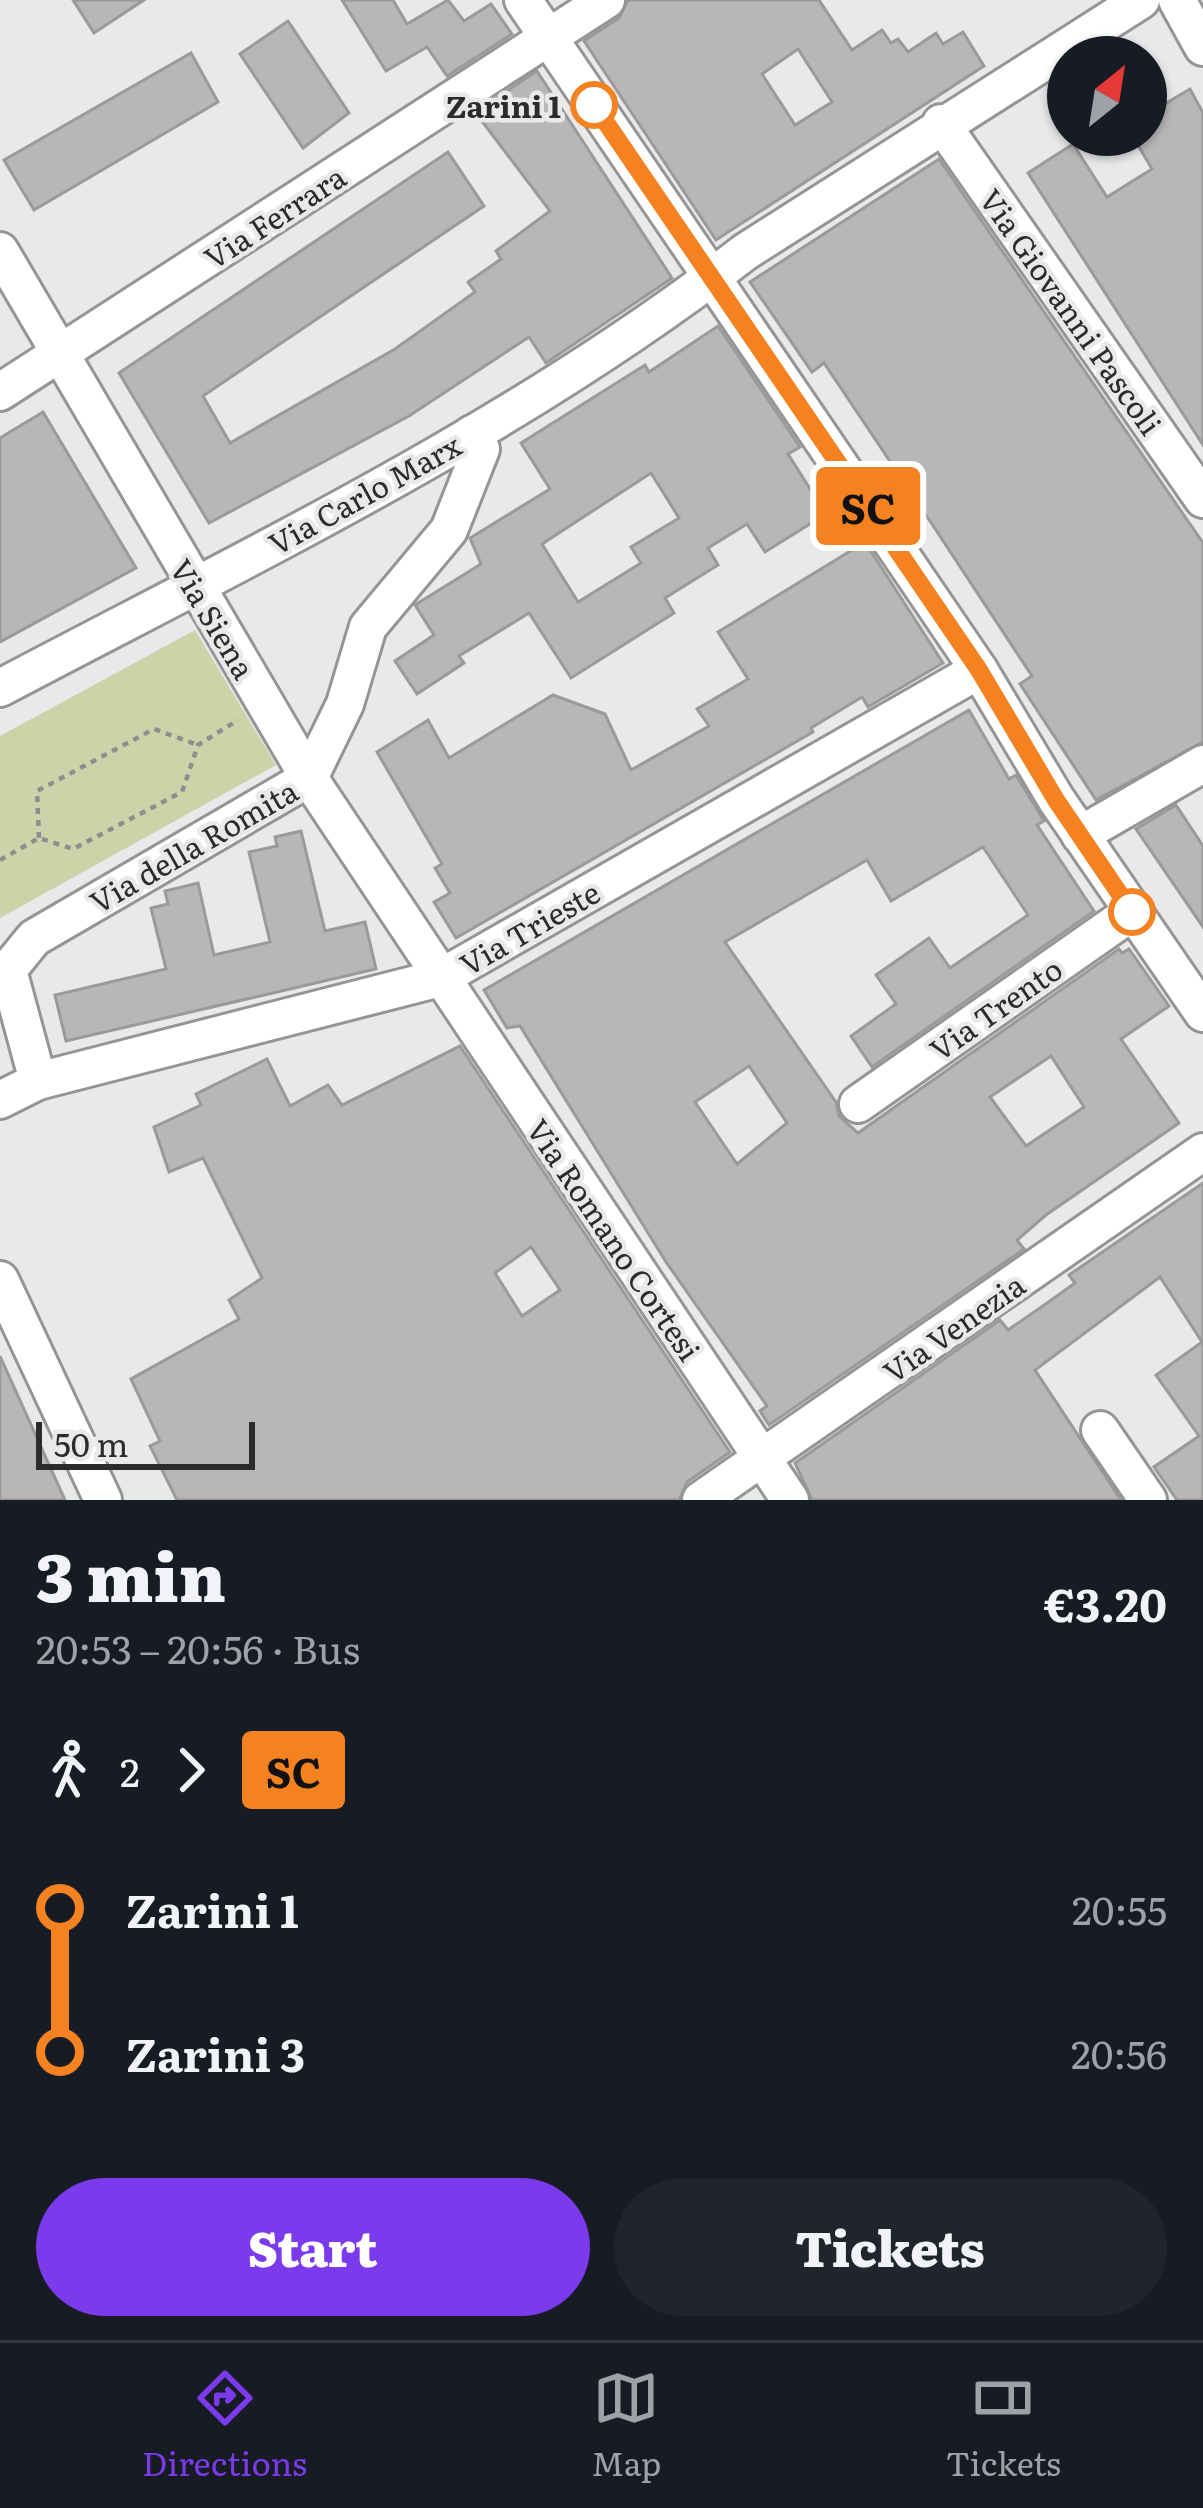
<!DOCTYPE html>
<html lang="en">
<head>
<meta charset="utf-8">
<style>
	:root { --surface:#171b24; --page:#20242c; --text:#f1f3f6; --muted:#9ea1a6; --line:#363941; --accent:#7c3aed }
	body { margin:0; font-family:Literata,serif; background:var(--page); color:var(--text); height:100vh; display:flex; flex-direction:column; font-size:45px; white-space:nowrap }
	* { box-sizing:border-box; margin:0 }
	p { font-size:39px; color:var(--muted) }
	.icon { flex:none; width:66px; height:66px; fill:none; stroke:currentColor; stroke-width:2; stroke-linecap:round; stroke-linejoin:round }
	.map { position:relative; height:1500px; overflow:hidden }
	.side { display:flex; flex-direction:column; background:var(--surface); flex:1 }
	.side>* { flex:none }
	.badge { padding:0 24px; border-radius:9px; font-size:42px; line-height:78px }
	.needle { width:78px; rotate:30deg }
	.fabs { position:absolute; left:1047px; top:36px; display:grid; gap:24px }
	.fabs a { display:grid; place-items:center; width:120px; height:120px; border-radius:50%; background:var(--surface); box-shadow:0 3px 9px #0004; font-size:60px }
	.scale { position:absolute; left:36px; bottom:30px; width:219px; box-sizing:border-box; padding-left:12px; border:6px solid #2b2b2c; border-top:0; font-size:33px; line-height:42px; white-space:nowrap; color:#2b2b2c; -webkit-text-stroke:9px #e9e9eb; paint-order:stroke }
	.map>.badge { position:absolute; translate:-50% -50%; box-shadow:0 0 0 6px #fff }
	.legs { display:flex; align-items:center; gap:18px; height:132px; padding:0 36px; font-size:39px }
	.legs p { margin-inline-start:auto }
	.summary { display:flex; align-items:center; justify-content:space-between; height:204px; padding:0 36px }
	h1 { font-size:66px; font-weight:800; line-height:90px }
	.primary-button { display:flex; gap:24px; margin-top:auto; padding:24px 36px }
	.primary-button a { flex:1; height:138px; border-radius:72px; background:var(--accent); color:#fff; font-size:48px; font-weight:800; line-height:138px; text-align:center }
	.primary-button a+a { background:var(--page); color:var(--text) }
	ul { padding:0 36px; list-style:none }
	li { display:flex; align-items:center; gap:42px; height:144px; font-size:45px }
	li i { display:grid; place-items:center; width:18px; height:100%; margin:0 15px; background:currentColor }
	li i::after { content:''; width:30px; height:30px; margin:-15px; border:9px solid; border-radius:50%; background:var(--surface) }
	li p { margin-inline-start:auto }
	li:first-child i { background:linear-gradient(#0000 50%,currentColor 0) }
	li:last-child i { background:linear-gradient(currentColor 50%,#0000 0) }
	.menu { display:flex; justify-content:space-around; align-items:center; height:168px; border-top:3px solid var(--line); background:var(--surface); font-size:33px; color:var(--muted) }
	.menu a { display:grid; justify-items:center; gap:6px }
	.menu .on { color:var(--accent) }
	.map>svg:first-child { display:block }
</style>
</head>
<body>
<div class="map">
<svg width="1203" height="1500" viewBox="0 0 1203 1500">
	<rect width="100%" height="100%" fill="#e9e9eb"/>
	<!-- green -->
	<polygon fill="#cdd3a8" points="195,630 276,765 0,918 0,736"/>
	<!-- building -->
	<g fill="#b8b6b6" stroke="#9b999a" stroke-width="3" fill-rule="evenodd">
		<polygon points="73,0 144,0 94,33"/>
		<polygon points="342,0 393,0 407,24 448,0 464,21 491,4 512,34 447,76 427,47 386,71"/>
		<path d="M 628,0 L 819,0 L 852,50 L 882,30 L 891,43 L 898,39 L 908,52 L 936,33 L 943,44 L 963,32 L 984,66 L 716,240 L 584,41 L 619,18 ZM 798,49 L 832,102 L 795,125 L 762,74 Z"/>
		<polygon points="288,21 349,113 303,148 240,54"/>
		<polygon points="191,53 218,102 34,210 4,160"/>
		<polygon points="537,71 672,278 546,363 529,337 409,416 209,523 119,373 448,152 484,206 203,396 230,443 395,349 475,292 468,282 501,259 496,251 550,211 475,112"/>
		<polygon points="1190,89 1203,113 1203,445 1028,173 1073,144 1107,197 1152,169 1132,135 1146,135 1146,115"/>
		<polygon points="939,159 1203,543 1203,742 1096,800 1020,684 1032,676 926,515 824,363 812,372 750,282"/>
		<path d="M 718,326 L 800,447 L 788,454 L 826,514 L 765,552 L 747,524 L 708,548 L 718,565 L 665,598 L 674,613 L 571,678 L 529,613 L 459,656 L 464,663 L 417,694 L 395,661 L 434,635 L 415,605 L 481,564 L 470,538 L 550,489 L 521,443 L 645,365 L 649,372 ZM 651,473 L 679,518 L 631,547 L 641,563 L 578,602 L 542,544 Z"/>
		<polygon points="43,412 136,568 0,642 0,438"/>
		<polygon points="865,542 943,663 868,707 862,697 811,728 813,732 456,938 434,902 450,893 435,868 442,864 377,752 428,720 449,758 553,695 605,714 631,770 709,726 697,709 748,679 718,632"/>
		<path d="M 969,710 L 1009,779 L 1016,775 L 1044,821 L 1037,825 L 1094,911 L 872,1067 L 851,1036 L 896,1004 L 876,975 L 929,938 L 950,968 L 1028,915 L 983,847 L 891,901 L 867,860 L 725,942 L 836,1102 L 839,1116 L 858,1133 L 1119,949 L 1122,953 L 1129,949 L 1169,1006 L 1121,1039 L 1179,1123 L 1046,1215 L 1017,1240 L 1024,1249 L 769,1425 L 760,1411 L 767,1406 L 666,1262 L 520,1026 L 507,1028 L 484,990 ZM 1051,1056 L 1084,1107 L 1026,1146 L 990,1097 ZM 749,1066 L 787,1123 L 737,1164 L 695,1102 Z"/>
		<polygon points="1176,805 1203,846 1203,927 1136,829"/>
		<polygon points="301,831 325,931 365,922 376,969 66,1041 55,995 166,969 151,908 168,904 165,891 198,883 214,955 270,942 249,852 277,846 275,837"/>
		<path d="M 460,1046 L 730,1452 L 687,1482 L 679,1500 L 177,1500 L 150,1446 L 160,1441 L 131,1379 L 239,1319 L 229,1300 L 262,1278 L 203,1158 L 169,1172 L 154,1127 L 201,1105 L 196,1094 L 267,1059 L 290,1106 L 328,1085 L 342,1105 ZM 531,1247 L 560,1290 L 522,1316 L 495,1273 Z"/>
		<polygon points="1203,1183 1203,1500 1177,1500 1154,1467 1199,1436 1156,1375 1202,1342 1160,1277 1035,1370 1121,1500 812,1500 795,1463 1000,1320 1008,1330 1050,1301 1075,1283 1069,1275"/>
		<polygon points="0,1356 65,1500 0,1500"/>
	</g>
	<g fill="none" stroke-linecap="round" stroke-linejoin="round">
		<defs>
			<g id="minor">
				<polyline points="523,0 979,670 1056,799 1203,1013"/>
				<polyline points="1177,0 1203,47"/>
				<polyline points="941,123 1203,499"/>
				<polyline points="0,251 309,778 790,1500"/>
				<polyline points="0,392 606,0"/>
				<path d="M 0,688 C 254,554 518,428 745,252 L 1141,0"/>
				<polyline points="1080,835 1203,764"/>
				<polyline points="38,1081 440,978 979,670"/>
				<polyline points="0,1100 38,1081 8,970 34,938 309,778 345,704 368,627 449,530 481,449 472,434"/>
				<polyline points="858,1104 1132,912"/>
				<polyline points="0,1280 103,1500"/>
				<polyline points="1100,1430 1148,1500"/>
				<polyline points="701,1500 1203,1152"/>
			</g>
		</defs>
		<!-- minor casing -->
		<use href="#minor" stroke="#949596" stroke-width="42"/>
		<!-- path -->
		<g stroke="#8e8e8f" stroke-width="4.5" stroke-dasharray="6 6" stroke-linecap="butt">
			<polyline points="39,838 37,791 154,729 198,745"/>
			<polyline points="0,860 39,838 73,849 182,792 198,745 238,720"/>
		</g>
		<!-- minor -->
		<use href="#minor" stroke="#fff" stroke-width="36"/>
	</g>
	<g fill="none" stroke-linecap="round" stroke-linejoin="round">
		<defs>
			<polyline id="line-1" points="594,105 979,670 1056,800 1132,912"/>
		</defs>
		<!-- line-1 casing -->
		<use href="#line-1" stroke="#fff" stroke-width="27"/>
		<!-- line-1 -->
		<use href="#line-1" stroke="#f58220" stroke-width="18"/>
	</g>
	<!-- markers -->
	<g fill="#fff" stroke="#f58220" stroke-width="6">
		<circle cx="594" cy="105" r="21"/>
		<circle cx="1132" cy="912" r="21"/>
	</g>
	<g text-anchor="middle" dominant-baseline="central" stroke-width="9" stroke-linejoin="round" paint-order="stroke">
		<!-- stop labels -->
		<g font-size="30" font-weight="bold" fill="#2b2b2c" stroke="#e9e9eb" text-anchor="end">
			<text x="561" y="105">Zarini 1</text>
		</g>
		<!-- street labels -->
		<g font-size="30" fill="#2b2b2c" stroke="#e9e9eb">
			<text transform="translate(274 216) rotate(-33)">Via Ferrara</text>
			<text transform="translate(1072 311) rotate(55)">Via Giovanni Pascoli</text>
			<text transform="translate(364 493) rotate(-29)">Via Carlo Marx</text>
			<text transform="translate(214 618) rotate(59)">Via Siena</text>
			<text transform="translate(193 845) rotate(-30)">Via della Romita</text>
			<text transform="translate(529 927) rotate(-30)">Via Trieste</text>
			<text transform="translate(995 1008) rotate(-35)">Via Trento</text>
			<text transform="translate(615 1239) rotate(56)">Via Romano Cortesi</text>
			<text transform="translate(953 1327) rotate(-35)">Via Venezia</text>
		</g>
	</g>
</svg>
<div class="fabs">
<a><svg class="needle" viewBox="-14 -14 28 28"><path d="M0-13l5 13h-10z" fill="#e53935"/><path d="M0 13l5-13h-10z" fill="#9ea1a6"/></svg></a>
</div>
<div class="scale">50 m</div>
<b class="badge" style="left:868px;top:506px;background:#f58220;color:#111">SC</b>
</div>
<section class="side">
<div class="summary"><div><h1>3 min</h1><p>20:53 – 20:56 · Bus</p></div><b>€3.20</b></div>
<div class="legs"><svg class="icon" aria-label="walk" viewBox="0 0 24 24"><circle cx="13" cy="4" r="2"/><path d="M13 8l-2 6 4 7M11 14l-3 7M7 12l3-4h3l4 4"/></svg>2<svg class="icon" aria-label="forward" viewBox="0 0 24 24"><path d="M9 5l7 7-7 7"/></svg><b class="badge" style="background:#f58220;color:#111">SC</b></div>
<ul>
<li><i style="color:#f58220"></i><b>Zarini 1</b><p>20:55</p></li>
<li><i style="color:#f58220"></i><b>Zarini 3</b><p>20:56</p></li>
</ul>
<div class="primary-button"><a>Start</a><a>Tickets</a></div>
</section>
<nav class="menu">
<a class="on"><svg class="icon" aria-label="directions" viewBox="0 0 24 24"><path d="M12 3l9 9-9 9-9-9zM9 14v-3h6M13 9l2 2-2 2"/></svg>Directions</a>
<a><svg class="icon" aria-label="map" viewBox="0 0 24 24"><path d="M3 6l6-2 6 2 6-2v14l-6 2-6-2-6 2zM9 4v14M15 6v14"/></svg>Map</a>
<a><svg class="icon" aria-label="tickets" viewBox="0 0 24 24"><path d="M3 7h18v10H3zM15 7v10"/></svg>Tickets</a>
</nav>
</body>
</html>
